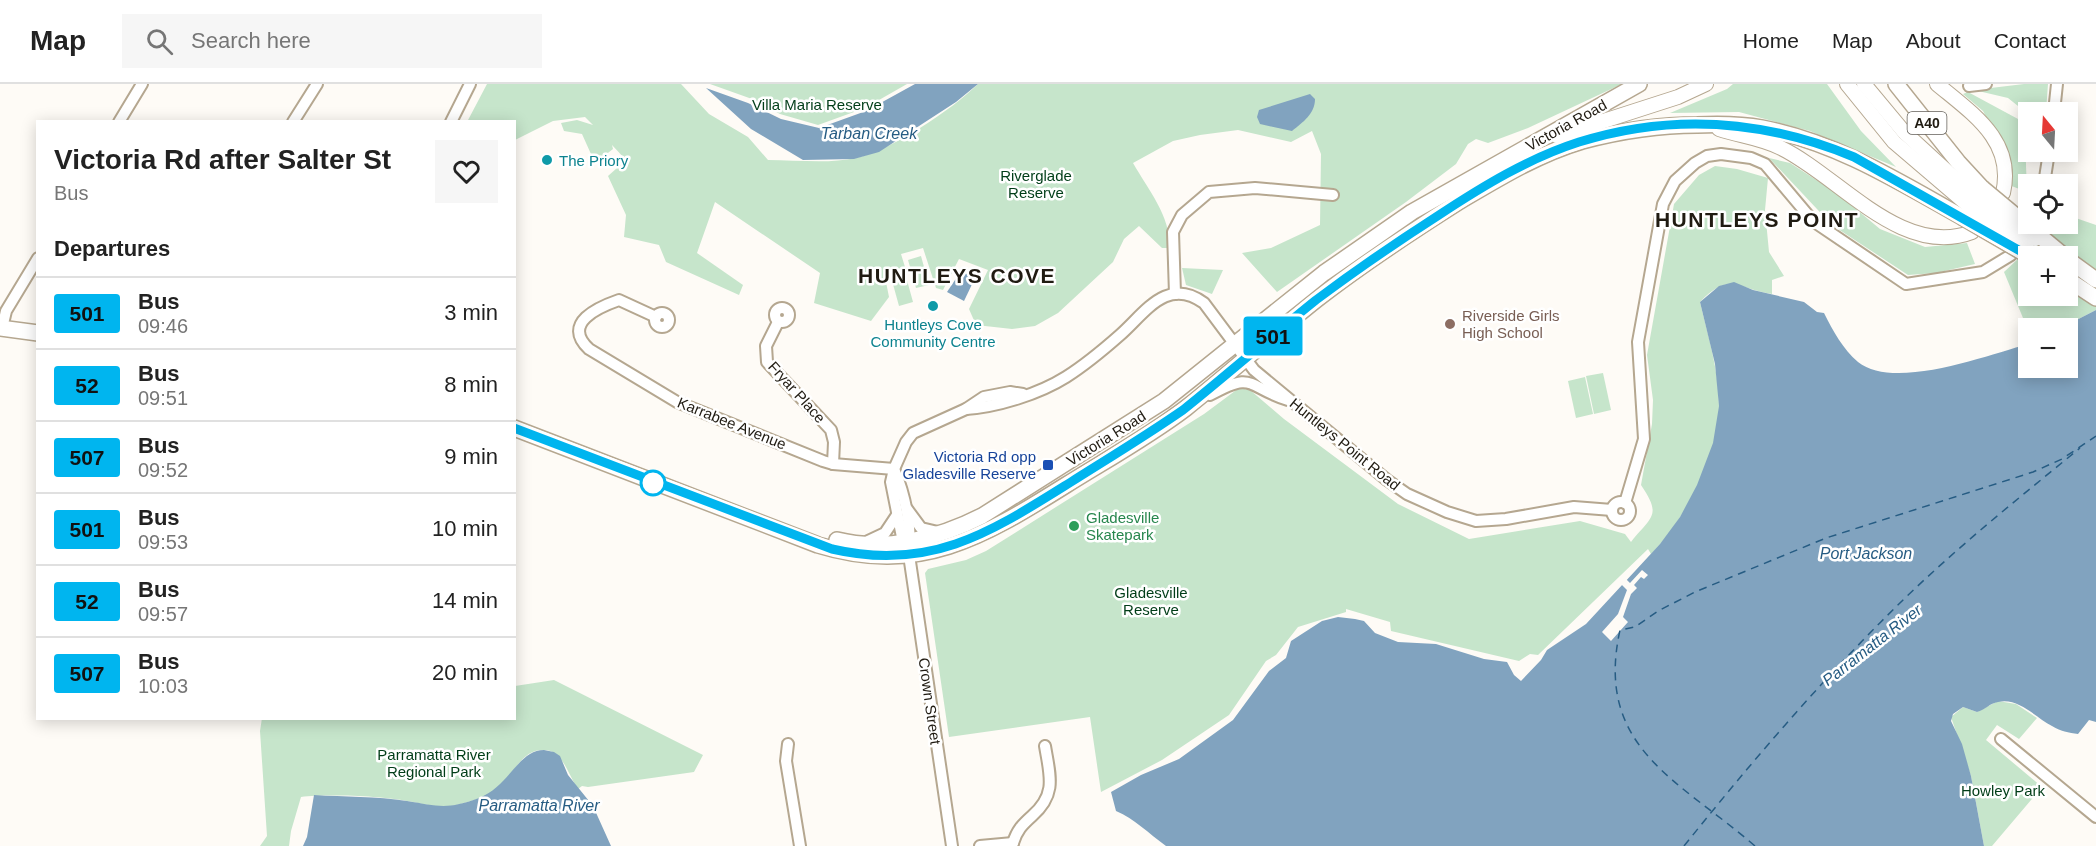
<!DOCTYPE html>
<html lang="en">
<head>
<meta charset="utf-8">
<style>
	:root { --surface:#fff; --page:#f6f6f6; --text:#222; --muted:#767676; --line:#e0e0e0 }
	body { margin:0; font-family:Arial,sans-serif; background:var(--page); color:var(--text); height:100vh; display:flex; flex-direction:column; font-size:22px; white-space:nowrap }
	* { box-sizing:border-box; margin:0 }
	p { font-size:20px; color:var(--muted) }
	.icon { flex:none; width:33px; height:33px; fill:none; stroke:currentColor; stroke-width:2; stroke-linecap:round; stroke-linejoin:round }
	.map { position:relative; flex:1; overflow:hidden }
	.side { position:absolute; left:36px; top:36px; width:480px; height:600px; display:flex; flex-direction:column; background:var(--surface); border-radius:0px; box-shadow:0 3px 15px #0003 }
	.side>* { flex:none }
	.badge { padding:0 12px; border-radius:4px; font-size:21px; line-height:39px }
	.needle { width:39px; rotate:342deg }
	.tools { position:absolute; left:2018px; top:18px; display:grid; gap:12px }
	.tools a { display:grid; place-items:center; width:60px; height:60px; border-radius:0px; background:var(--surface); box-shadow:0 3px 15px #0003; font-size:30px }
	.map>.badge { position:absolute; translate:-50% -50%; box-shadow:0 0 0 3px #fff }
	h2 { padding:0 18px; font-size:22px; line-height:54px }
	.round { display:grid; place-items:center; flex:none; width:63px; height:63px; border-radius:0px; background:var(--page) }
	.head { display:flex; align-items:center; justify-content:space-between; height:102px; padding:0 18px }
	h1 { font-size:28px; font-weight:600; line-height:45px }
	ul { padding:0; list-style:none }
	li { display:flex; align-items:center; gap:18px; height:72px; padding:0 18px; border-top:2px solid var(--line) }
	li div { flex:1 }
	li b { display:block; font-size:22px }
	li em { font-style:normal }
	li .badge { min-width:66px; font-weight:700; text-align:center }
	header { display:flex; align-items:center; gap:36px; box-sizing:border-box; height:84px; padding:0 30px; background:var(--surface); border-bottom:2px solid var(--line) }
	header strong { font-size:28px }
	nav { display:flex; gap:33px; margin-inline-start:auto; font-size:21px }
	.search { width:420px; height:54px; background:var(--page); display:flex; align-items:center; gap:15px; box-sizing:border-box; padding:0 21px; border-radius:0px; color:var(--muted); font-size:22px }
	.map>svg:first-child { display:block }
</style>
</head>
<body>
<header>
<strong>Map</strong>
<div class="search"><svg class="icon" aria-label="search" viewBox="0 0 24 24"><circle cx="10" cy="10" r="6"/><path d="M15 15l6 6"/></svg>Search here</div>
<nav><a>Home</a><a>Map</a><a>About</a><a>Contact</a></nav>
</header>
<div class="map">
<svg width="2096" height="762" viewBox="0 0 2096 762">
	<rect width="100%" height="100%" fill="#fefbf6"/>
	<!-- green -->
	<g fill="#c6e5cb" fill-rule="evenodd">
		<path d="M 487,0 L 681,0 L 709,30 L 748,53 L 768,76 C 796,76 829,80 856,74 C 890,67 953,25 978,0 L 1622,0 L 1528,44 L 1488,59 L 1476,55 L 1468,60 L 1456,80 L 1406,118 L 1277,208 L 1242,169 L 1271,164 L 1320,141 L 1321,70 L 1312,47 L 1291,58 L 1238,46 L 1200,51 L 1173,57 L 1133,79 C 1149,107 1170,131 1170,164 L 1162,164 L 1139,142 L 1124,155 L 1113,178 L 1058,229 L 1035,242 L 1012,245 L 976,241 L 969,225 L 988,186 L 959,175 L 943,206 L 936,204 L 923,164 L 901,170 L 905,183 L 884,188 L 889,213 L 871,237 L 814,219 L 820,189 L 715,118 L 697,169 L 743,201 L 739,211 L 666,178 L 659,161 L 624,153 L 626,131 L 608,92 L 626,76 L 612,61 L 613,65 L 595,79 L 582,50 L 564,47 L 561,39 L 577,36 L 593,41 L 585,33 L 553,37 L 515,56 L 514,38 L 467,38 Z"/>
		<polygon points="710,0 907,0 865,24 818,41 780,30 752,15"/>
		<polygon points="1733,0 1827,0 1861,47 1896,83 1810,47 1739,28 1670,29 1727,5"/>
		<polygon points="2024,0 2048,0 2046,28 2028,30 2008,14 1974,6"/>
		<polygon points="1968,8 2018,35 2025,53 2027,108 2009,101 2009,76 1983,27 1963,10"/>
		<polygon points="1769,74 1790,79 1838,110 1880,145 1925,163 1967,159 1975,180 1936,189 1908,191 1832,141"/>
		<path d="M 1715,82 L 1737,85 L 1768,94 L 1765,126 L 1769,168 L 1784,192 L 1772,196 L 1772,210 C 1738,205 1729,187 1700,218 C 1708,252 1719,287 1719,322 C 1719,371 1685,436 1651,470 L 1648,465 L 1538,571 L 1530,570 L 1519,577 L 1391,547 L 1390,538 L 1346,525 L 1346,528 L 1298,543 L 1276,571 L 1266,577 L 1229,631 L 1162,676 L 1101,708 L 1090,633 L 949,653 L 925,489 L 928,485 L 966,476 L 986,467 L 1204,330 L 1239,304 L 1250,306 L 1284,335 L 1398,420 L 1469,455 L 1580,437 L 1625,450 L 1631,458 C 1652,432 1662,432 1641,401 L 1652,340 L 1653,316 L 1647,271 L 1674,120 L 1699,91 Z"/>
		<path d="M 2067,131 L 2096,141 L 2096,226 L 2061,244 L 2028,246 L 2004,188 L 2034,160 L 2045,140 L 2067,140 ZM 2028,172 L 2067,172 L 2067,212 L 2028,212 Z"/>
		<polygon points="921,172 929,201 916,204 908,176"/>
		<polygon points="1182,184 1223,186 1212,210 1186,201"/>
		<polygon points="905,189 913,218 899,222 891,193"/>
		<polygon points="1603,289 1611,326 1594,330 1586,292"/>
		<polygon points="1585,293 1593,330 1576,334 1568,297"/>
		<path d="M 554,596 L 703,671 L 694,688 L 588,703 L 582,702 L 578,705 C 568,691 563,666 544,666 C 521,665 514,691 500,703 C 488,713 471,717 457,721 C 439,725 425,720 407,717 C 382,712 327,710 301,713 L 291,747 L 289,762 L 260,762 L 267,752 L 260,647 L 262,634 L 514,634 L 515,602 Z"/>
		<polygon points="1998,617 2016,620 2037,634 2019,655 1997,641 1986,656 2042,703 1992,762 1984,762 1971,692 1951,633 1963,623 1977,628"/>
	</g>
	<!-- water -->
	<g fill="#81a3bf">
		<polygon points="915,0 978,0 956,18 879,68 854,75 803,76 751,45 706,4 748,19 781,35 819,44 866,27"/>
		<path d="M 1310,10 L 1315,15 C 1315,30 1303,38 1292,47 L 1260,40 L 1257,33 L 1259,26 Z"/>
		<polygon points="961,187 975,194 964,217 947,208"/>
		<path d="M 1734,198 L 1753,206 L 1804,218 L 1817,228 L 1824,229 C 1833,247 1843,265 1858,278 C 1894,307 1988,271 2028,260 L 2028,284 L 2067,284 L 2067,244 L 2061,244 L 2096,226 L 2096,638 L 2089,636 L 2078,650 C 2069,649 2060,647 2052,642 C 2035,633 2018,613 1998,618 C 1990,619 1985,626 1977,628 L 1963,623 L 1953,630 L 1951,637 L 1962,660 L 1971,692 L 1984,762 L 1166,762 C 1148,749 1135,735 1116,727 L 1111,708 L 1141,691 L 1179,675 L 1233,636 L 1269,587 L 1286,574 L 1291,557 L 1322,537 L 1338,533 L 1355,535 L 1364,537 L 1375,549 L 1398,558 L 1436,560 L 1484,575 L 1507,578 L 1514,591 L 1521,597 L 1541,576 L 1547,566 L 1586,540 L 1660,460 L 1680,433 L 1697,401 L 1713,359 L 1719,322 L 1715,280 L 1700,218 L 1719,202 Z"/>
		<path d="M 544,666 L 554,668 L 560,672 L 568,691 L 593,722 L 611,762 L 303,762 L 307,753 L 314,711 C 344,713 377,712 407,717 C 438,722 447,726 479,714 C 509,703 518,666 544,666 Z"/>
	</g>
	<!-- pier -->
	<polygon fill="#fefbf6" points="1642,486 1648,491 1644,495 1641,493 1634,501 1637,504 1631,510 1623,533 1628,538 1611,557 1602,548 1618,530 1627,506 1620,499 1625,494 1630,499"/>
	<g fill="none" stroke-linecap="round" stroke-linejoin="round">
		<!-- ferry -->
		<g stroke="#265c83" stroke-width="1.5" stroke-dasharray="8 6" stroke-linecap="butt">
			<path d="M 1684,762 C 1753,676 1825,592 1904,515 C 1960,461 2020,413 2080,364"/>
			<path d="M 1755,762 C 1679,696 1594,664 1620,546 L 1635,543 L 1658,527 L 1695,508 L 1826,454 L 2033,388 L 2062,375 L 2096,352"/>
		</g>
		<defs>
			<g id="minor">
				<polyline points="1969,2 1986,0"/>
				<polyline points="2054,28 2057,0"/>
				<polyline points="119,38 142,0"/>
				<polyline points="293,38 317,0"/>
				<polyline points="451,38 470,0"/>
				<polyline points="2044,100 2049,68"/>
				<polyline points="1175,210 1173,148 1182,131 1209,108 1255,104 1333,111"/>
				<circle cx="782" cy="231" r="7"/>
				<circle cx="662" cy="236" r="7"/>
				<path d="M 656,233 L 619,216 C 599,223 561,239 589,265 L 677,318 L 823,377 L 833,380 L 894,385"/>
				<polyline points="778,238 766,262 767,278 831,346 834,358 833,380"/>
				<polyline points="2,244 6,227 38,174"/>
				<path d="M 1210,311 C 1255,286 1246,303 1288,316"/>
				<path d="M 966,325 C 997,323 1039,310 1066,293 C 1085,281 1103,266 1120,251 C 1145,229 1167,192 1204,219 L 1254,286 L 1387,396 L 1407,410 L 1447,428 L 1476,437 L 1506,435 L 1574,423 L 1612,426"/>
				<path d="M 894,385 C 905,410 912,444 909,471 L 952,762"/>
				<circle cx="1621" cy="427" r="9"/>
				<polyline points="1625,419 1644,355 1638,258 1663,120 1675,97 1695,79 1707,72 1721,70 1751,74 1765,80 1813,137 1906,200 1983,188 2011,171"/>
				<polyline points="907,425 921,444 938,448"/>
				<polyline points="868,457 885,449 897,431"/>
				<polyline points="904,463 891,398 894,385 906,358 913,349 966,325 984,313 1010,308 1023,310"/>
				<polyline points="2001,655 2096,733"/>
				<polyline points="788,660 786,677 800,762"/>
				<path d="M 1013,759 C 1017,746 1022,741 1032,732 C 1057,710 1050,692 1045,662"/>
				<polyline points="980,762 1013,759"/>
			</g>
			<g id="major">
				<polyline points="1847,0 1894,58 1969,122"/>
				<polyline points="1864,0 1904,48 1976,114"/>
				<path d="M 1937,0 C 1973,30 2015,57 2003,109"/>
				<path d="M 1719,45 C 1740,52 1762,54 1781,64 C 1839,92 1902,175 1972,148"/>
				<polyline points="1557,52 1678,13 1706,0"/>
			</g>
			<g id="highway">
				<polyline points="1896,0 1958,78 1982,104"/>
				<polyline points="2067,175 2096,196"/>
				<polyline points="2067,195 2096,214"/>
				<polyline points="0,244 38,249"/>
				<path d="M 514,344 L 818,461 C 919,492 983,453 1066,401 C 1106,376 1148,353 1186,324 C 1230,289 1272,251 1316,216 C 1362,180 1411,148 1460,117 C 1499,94 1538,70 1582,57 C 1620,47 1658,41 1697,41 C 1719,40 1740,40 1762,44 C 1836,58 1898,97 1962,133"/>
				<path d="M 837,456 C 885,468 939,454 982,432 L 1164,317 L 1324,189 L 1412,128 L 1639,0"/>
			</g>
		</defs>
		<!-- minor casing -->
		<use href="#minor" stroke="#b5a790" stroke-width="14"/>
		<!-- major casing -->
		<use href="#major" stroke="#b5a790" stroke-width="16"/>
		<!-- highway casing -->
		<use href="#highway" stroke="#b5a790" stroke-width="18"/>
		<!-- minor -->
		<use href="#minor" stroke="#fff" stroke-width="10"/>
		<!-- major -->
		<use href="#major" stroke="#fff" stroke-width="14"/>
		<!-- highway -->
		<use href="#highway" stroke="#fff" stroke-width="15"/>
		<defs>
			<g id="major-bridge">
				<polyline points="1976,114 2035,155"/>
				<polyline points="1969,122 2036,172"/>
			</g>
			<g id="highway-bridge">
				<polyline points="1982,104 2064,172"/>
				<polyline points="1962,133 2029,172"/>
			</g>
		</defs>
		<!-- major-bridge casing -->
		<use href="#major-bridge" stroke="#b5a790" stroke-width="16" stroke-linecap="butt"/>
		<!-- highway-bridge casing -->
		<use href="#highway-bridge" stroke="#b5a790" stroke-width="18" stroke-linecap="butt"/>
		<!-- major-bridge -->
		<use href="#major-bridge" stroke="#fff" stroke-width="14"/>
		<!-- highway-bridge -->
		<use href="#highway-bridge" stroke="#fff" stroke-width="15"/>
	</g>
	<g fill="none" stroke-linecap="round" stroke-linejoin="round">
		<defs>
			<path id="line" d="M 514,344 L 832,465 C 931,488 991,448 1071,398 C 1109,374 1147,351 1183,326 C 1228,290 1271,252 1316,216 C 1356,186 1397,158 1439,131 C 1483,102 1529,74 1579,58 C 1672,29 1765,36 1854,73 L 2029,172"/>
		</defs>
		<!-- line casing -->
		<use href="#line" stroke="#fff" stroke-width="14"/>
		<!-- line -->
		<use href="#line" stroke="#00b5ef" stroke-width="9"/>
	</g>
	<!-- markers -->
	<g fill="#0f9aa8" stroke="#fff" stroke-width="2">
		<circle cx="547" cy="76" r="6"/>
		<circle cx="933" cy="222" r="6"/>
	</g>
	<circle fill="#8d6e63" stroke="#fff" stroke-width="2" cx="1450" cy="240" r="6"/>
	<rect fill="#1a4fb4" stroke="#fff" stroke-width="2" x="1042" y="375" width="12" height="12" rx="3"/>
	<circle fill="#fff" stroke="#00b5ef" stroke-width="3" cx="653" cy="399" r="12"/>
	<circle fill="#2e9e5b" stroke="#fff" stroke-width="2" cx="1074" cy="442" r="6"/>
	<g text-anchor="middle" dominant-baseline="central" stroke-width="5" stroke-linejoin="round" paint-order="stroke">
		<!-- shield labels -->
		<rect fill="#fff" stroke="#635f59" stroke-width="1.5" x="1907.5" y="28" width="39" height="22" rx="4.5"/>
		<g font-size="14" font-weight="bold" fill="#201b12">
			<text x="1927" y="39">A40</text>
		</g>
		<!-- park labels -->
		<g font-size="15" fill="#013d18" stroke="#fff">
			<text x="817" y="20">Villa Maria Reserve</text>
			<text x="1036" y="91">Riverglade<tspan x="1036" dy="17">Reserve</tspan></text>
			<text x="1151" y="508">Gladesville<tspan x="1151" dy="17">Reserve</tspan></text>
			<text x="434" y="670">Parramatta River<tspan x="434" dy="17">Regional Park</tspan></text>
			<text x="2003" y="706">Howley Park</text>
		</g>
		<!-- street labels -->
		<g font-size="15" fill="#201b12" stroke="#fff">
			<text transform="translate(1566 41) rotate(-29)">Victoria Road</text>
			<text transform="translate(797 308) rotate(48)">Fryar Place</text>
			<text transform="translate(732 339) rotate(22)">Karrabee Avenue</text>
			<text transform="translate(1106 354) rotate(-32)">Victoria Road</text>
			<text transform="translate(1345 360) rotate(39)">Huntleys Point Road</text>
			<text transform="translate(930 617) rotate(82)">Crown Street</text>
		</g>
		<!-- culture labels -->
		<g font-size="15" fill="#0d838f" stroke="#fff" text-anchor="start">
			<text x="559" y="76">The Priory</text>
			<text x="933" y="240" text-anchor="middle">Huntleys Cove<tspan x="933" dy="17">Community Centre</tspan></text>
		</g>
		<!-- education labels -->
		<g font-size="15" fill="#785e54" stroke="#fff" text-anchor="start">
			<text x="1462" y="231">Riverside Girls<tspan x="1462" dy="17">High School</tspan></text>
		</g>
		<!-- transit labels -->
		<g font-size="15" fill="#164399" stroke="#fff" text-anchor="end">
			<text x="1036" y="372">Victoria Rd opp<tspan x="1036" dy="17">Gladesville Reserve</tspan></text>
		</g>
		<!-- leisure labels -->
		<g font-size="15" fill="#27864d" stroke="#fff" text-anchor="start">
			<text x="1086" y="433">Gladesville<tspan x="1086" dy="17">Skatepark</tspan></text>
		</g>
		<!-- water labels -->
		<g font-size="16" font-style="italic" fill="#265c83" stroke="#fff">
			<text x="869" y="49">Tarban Creek</text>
			<text x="1866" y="469">Port Jackson</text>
			<text transform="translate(1872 561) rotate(-38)">Parramatta River</text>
			<text x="539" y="721">Parramatta River</text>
		</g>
		<!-- district labels -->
		<g font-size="21" font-weight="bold" letter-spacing="1.5" fill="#201b12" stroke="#fff">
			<text x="1757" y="135">HUNTLEYS POINT</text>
			<text x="957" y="191">HUNTLEYS COVE</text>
		</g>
	</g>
</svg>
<div class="tools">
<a><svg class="needle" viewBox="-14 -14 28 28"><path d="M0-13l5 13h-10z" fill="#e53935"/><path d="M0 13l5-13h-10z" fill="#767676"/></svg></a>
<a><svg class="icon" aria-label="locate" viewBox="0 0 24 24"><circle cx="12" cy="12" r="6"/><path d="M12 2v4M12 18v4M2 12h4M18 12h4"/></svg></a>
<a>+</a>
<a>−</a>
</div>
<b class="badge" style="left:1273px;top:252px;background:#00b5ef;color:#111">501</b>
<section class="side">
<div class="head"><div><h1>Victoria Rd after Salter St</h1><p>Bus</p></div><a class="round"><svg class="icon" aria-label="heart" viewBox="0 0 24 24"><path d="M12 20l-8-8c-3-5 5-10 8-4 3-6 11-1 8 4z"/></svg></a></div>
<h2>Departures</h2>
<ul>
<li><span class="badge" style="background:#00b5ef;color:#111">501</span><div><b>Bus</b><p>09:46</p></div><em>3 min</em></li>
<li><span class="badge" style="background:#00b5ef;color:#111">52</span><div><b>Bus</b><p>09:51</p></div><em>8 min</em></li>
<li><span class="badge" style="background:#00b5ef;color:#111">507</span><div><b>Bus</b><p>09:52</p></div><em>9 min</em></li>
<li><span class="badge" style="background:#00b5ef;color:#111">501</span><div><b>Bus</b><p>09:53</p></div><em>10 min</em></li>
<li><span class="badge" style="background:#00b5ef;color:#111">52</span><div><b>Bus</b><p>09:57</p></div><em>14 min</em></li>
<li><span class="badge" style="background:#00b5ef;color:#111">507</span><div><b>Bus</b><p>10:03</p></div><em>20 min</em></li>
</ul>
</section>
</div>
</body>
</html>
